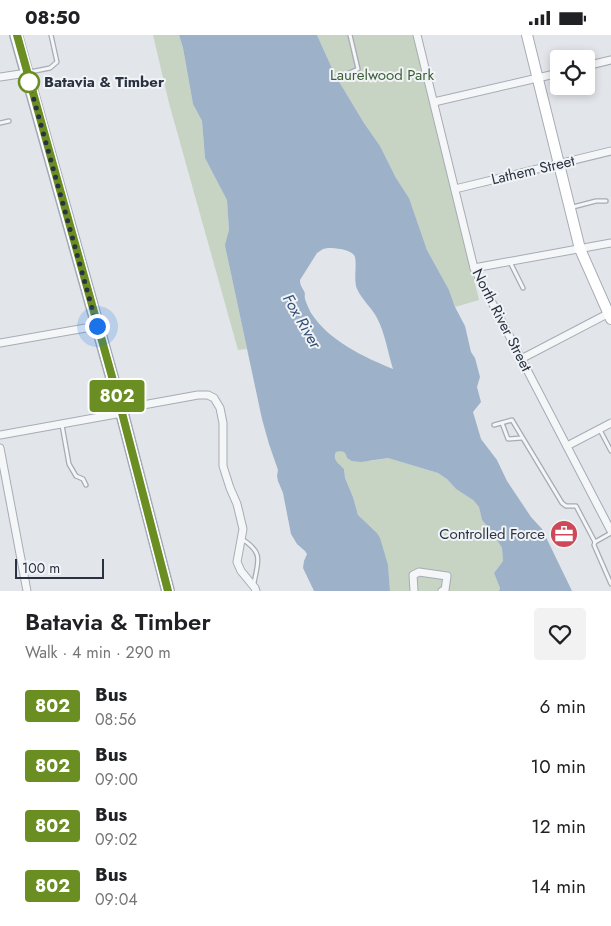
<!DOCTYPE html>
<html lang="en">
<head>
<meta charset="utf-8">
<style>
	:root { --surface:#fff; --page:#f2f2f2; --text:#202124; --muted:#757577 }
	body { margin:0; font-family:Jost,sans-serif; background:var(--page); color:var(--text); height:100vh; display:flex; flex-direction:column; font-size:19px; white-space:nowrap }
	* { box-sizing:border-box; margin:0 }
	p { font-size:16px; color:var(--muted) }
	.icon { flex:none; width:28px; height:28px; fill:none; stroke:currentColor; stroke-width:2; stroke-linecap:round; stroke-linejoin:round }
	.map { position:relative; height:556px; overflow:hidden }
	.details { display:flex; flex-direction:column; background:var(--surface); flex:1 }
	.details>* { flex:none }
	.badge { padding:0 10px; border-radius:4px; font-size:18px; line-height:32px }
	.buttons { position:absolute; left:550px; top:15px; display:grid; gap:10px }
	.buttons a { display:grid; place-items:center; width:45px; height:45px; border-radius:5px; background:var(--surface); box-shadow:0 2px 8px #0003; font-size:25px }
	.scale { position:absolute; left:15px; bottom:12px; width:89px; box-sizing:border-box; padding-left:5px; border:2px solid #2a3242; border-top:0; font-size:14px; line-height:18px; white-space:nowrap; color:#2a3242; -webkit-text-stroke:4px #f1f4f7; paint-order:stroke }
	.you { position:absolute; width:25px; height:25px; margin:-12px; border:4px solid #fff; border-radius:50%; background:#1a73e8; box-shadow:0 0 0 8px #1a73e833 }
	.map>.badge { position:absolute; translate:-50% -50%; box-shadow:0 0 0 2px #fff }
	.round { display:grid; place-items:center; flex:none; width:52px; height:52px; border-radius:5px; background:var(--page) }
	.overview { display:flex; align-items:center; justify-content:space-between; height:85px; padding:0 25px }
	h1 { font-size:24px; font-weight:600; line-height:38px }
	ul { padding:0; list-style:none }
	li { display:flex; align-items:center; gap:15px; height:60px; padding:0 25px }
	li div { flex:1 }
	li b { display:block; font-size:19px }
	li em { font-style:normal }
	li .badge { min-width:55px; font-weight:700; text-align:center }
	.status { display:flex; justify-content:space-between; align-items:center; height:35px; padding:0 25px; background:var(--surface); direction:ltr }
	.status svg { height:14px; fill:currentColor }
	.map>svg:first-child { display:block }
</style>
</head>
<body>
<div class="status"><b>08:50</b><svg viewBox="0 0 49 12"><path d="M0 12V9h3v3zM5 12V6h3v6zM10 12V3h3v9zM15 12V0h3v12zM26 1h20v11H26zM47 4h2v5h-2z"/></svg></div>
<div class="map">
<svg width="611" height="556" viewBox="0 0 611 556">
	<rect width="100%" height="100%" fill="#e2e5ea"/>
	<!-- green -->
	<g fill="#c7d4c3">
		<polygon points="153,0 179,0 183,13 193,69 202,86 205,123 227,164 229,195 227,220 247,314 238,315 169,68"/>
		<polygon points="317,0 414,0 479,265 455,272 449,255 427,215 409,163 396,143 380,111 364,88 335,40"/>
		<path d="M 339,416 L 344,416 L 346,419 L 370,426 L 388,423 L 438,438 L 447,444 L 456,454 L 473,465 L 479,472 L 482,485 L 492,497 L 502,513 L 503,526 L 494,538 L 500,553 L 499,556 L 390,556 L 388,530 L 377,498 L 358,480 L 353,462 L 345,443 L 344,434 C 339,428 332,425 336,417 Z"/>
	</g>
	<!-- water -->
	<path fill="#9db1c9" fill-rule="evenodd" d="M 179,0 L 317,0 L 335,40 L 364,88 L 380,111 L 396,143 L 409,163 L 427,215 L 449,255 L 455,272 L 465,291 L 471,317 L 475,323 L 480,342 L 477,352 L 481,367 L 473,377 L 481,404 L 497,425 L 507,446 L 531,482 L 542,494 L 572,556 L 499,556 L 500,553 L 494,538 L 503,526 L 502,513 L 492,497 L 482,485 L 479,472 L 473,465 L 456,454 L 447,444 L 438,438 L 388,423 L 361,427 L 352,426 L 347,423 C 346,417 343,415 336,417 C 332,425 339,428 344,434 L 345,443 L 353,462 L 358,480 L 377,498 L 380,503 L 388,530 L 390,556 L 314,556 L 303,533 L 304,526 L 307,519 L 305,516 L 297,509 L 291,499 L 283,458 L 278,446 L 277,441 L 278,435 L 269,409 L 262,384 L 227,220 L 225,210 L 229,195 L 227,165 L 205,123 L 202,86 L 193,69 L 183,13 ZM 328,213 C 336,213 349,214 354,220 C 358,225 353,245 357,254 C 362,265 372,273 377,283 C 385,298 388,318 393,334 C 364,322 329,306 311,278 C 309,274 306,268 305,264 C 304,258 306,261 304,256 C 302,252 300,251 300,245 L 317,218 L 323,214 Z"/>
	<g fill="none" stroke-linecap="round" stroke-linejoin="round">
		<defs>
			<g id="lane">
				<polyline points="30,37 50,33 57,27 51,0"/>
				<polyline points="338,43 358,34 350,0"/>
				<polyline points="0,88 9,86"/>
				<polyline points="573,172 596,166 606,166"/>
				<polyline points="510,227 523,253"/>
				<polyline points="502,388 508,404 522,403"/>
				<polyline points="62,390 69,429 76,441 83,444 86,450"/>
				<polyline points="494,390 512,385 562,468 566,471 576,471 595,507"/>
				<polyline points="600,395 611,416"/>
				<polyline points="611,498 595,507 594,510 611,549"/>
				<path d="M 242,504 C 264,518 258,526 254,548"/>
			</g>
			<g id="street">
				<polyline points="417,0 474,233 611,496"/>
				<polyline points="586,31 611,25"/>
				<polyline points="0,42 27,38"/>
				<polyline points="434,67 559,38"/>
				<polyline points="455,154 611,116"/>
				<polyline points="474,233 611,208"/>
				<polyline points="0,308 97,291"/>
				<polyline points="521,324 611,277"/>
				<polyline points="121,374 198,360 208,360 214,363 220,373 223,388 223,431 230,453 237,469 243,494 237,527 241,536 255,553 256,556"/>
				<polyline points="0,400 122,378"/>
				<polyline points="567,411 611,388"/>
				<polyline points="0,413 27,556"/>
				<polyline points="414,556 413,540 419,537 447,541 445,555 442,556"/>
			</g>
			<polyline id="secondary" points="527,0 580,214 611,284"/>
			<polyline id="primary" points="16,0 122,378 168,556"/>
		</defs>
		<!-- lane casing -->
		<use href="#lane" stroke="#a7acb4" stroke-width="5.5"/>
		<!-- street casing -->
		<use href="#street" stroke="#a7acb4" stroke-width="9"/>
		<!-- secondary casing -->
		<use href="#secondary" stroke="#a7acb4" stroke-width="12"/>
		<!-- primary casing -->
		<use href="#primary" stroke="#a1a8b6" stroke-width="14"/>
		<!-- lane -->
		<use href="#lane" stroke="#f4f6f8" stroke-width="3"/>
		<!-- street -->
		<use href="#street" stroke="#f4f6f8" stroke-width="7"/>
		<!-- secondary -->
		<use href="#secondary" stroke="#fff" stroke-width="10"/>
		<!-- primary -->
		<use href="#primary" stroke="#fff" stroke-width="11"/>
	</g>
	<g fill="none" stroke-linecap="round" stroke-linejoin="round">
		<defs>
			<polyline id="line" points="17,0 121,374 168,556"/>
		</defs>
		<!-- line casing -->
		<use href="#line" stroke="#fff" stroke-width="11"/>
		<!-- line -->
		<use href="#line" stroke="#6b8e23" stroke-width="8"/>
		<!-- walk -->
		<polyline stroke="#2a3242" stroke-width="5" stroke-dasharray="0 9" points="29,47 97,291"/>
	</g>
	<!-- icons -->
	<defs>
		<symbol id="office-disc" viewBox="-11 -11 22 22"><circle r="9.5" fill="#cd4958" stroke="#f1f4f7"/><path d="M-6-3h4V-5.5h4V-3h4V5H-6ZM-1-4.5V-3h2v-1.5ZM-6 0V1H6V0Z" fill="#fff"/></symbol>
	</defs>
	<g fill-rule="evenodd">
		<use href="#office-disc" x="548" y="483" width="32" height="32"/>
	</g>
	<!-- markers -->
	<circle fill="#fff" stroke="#6b8e23" stroke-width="2.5" cx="29" cy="47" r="10"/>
	<g text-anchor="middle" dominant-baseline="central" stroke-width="4" stroke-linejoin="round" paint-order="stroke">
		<!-- park labels -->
		<g font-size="15" fill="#3d5d37" stroke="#f1f4f7">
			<text x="382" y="40">Laurelwood Park</text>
		</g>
		<!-- stop labels -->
		<g font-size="15" font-weight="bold" fill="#2a3242" stroke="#f1f4f7" text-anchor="start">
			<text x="44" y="47">Batavia &amp; Timber</text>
		</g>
		<!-- street labels -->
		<g font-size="15" fill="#2a3242" stroke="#f1f4f7">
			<text transform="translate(533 135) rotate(-13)">Lathem Street</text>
			<text transform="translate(502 285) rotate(63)">North River Street</text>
		</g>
		<!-- poi labels -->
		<g font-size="15" fill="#2a3242" stroke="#f1f4f7" text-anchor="end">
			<text x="545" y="499">Controlled Force</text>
		</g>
		<!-- water labels -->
		<g font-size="16" font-style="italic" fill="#344f75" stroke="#f1f4f7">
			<text transform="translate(302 286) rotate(60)">Fox River</text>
		</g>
	</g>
</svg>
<div class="buttons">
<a><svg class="icon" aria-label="locate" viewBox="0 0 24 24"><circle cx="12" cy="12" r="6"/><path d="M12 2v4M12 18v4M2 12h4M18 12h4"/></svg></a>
</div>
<div class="scale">100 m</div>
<div class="you" style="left:97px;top:291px"></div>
<b class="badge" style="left:117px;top:361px;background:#6b8e23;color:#fff">802</b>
</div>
<section class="details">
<div class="overview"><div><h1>Batavia &amp; Timber</h1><p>Walk · 4 min · 290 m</p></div><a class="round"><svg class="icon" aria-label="heart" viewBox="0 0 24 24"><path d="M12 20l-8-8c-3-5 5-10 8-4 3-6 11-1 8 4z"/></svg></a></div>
<ul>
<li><span class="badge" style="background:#6b8e23;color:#fff">802</span><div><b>Bus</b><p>08:56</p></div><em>6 min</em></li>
<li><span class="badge" style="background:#6b8e23;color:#fff">802</span><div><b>Bus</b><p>09:00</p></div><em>10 min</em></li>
<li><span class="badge" style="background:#6b8e23;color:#fff">802</span><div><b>Bus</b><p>09:02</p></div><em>12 min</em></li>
<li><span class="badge" style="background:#6b8e23;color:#fff">802</span><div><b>Bus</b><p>09:04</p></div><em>14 min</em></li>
</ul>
</section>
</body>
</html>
